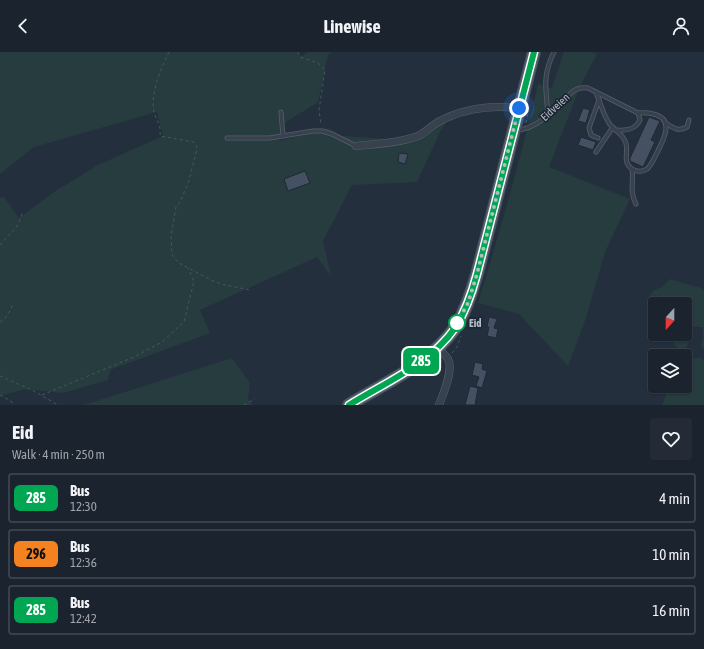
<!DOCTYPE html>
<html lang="en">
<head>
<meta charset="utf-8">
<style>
	:root { --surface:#1b232e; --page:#242b36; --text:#f1f3f6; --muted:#a0a4aa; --line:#39404a }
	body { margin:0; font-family:"Asap Condensed",sans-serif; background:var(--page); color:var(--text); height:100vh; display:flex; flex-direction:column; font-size:15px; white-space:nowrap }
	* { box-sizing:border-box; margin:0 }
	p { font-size:13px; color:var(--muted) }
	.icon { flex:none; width:22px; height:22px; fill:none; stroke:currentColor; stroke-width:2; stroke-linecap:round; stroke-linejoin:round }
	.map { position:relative; height:353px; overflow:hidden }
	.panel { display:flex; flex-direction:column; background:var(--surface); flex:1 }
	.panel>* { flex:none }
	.badge { padding:0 8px; border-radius:6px; font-size:14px; line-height:26px }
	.needle { width:26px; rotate:201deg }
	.tools { position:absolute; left:648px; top:245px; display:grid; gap:8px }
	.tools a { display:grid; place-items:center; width:44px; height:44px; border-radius:4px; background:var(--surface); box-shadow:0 1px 3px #0004,0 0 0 1px var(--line); font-size:20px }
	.you { position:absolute; width:20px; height:20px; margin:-10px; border:3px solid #fff; border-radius:50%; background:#1a73e8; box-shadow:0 0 0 6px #1a73e833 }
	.map>.badge { position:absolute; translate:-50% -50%; box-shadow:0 0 0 2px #fff }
	.round { display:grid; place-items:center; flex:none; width:42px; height:42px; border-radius:4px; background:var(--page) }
	.summary { display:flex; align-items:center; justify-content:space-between; height:68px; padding:0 12px }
	h1 { font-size:19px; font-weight:700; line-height:30px }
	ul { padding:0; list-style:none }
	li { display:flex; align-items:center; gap:12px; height:50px; margin:0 8px 6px; padding:0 4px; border:2px solid var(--line); border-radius:4px }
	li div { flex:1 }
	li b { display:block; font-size:15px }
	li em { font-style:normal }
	li .badge { min-width:44px; font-weight:700; text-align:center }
	header { display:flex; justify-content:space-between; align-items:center; height:52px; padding:0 12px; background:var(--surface); font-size:18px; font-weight:700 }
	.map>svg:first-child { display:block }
</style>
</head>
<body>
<header><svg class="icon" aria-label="back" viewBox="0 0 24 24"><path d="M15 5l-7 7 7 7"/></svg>Linewise<svg class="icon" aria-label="person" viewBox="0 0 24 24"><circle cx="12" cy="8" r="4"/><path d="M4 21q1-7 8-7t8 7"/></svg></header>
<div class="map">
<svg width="704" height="353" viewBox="0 0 704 353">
	<rect width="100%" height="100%" fill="#242f3e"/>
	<!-- green -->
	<g fill="#263c3f">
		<polygon points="0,0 298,0 300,5 308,0 332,0 328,3 318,50 283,72 279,89 328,76 342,84 403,88 427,75 447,68 446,71 441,78 417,130 352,133 323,189 331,224 317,205 200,258 210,281 110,318 108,328 63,341 26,337 0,344 0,146 4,145 19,166 54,140 98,113 163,84 157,60 34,95 0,122"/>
		<path d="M 564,0 L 591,0 L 597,2 L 579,37 L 549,115 L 630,147 L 605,200 L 586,266 L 568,314 L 519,262 L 478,251 C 500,179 521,106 538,32 L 552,36 Z"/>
		<polygon points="670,227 701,236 704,238 704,297 701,294 703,284 702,275 687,275 689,290 684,300 678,297 670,285 670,282 685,282 685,252 655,252 650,247 649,244 653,239 662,235"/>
		<polygon points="699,305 704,308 704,353 662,353 670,334 685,334 685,311"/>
		<polygon points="232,306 250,331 248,347 252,353 84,353"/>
	</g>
	<!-- building -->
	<g fill="#455162" stroke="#1f2835">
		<polygon points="583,56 590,58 586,71 578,69"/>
		<polygon points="649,65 660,69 651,88 655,90 643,115 630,109 630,106"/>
		<polygon points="581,85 596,90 593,98 578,93"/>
		<polygon points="399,101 408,102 405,112 398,110"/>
		<polygon points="305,119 310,131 288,139 284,127"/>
		<polygon points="489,265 497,267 494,276 498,277 496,286 487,284 489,275 487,275"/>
		<polygon points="475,310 483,312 482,317 487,319 482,336 476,334 479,325 472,323"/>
		<polygon points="470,334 478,336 475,353 465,353"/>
	</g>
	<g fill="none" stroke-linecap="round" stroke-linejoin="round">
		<defs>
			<g id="lane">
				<path d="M 596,40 C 600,50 603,62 609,71 C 613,78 622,81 625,89 C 630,97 621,110 632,117 C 636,120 643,120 647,117 C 652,113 655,104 658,99 C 661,92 666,84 666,76 C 667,62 649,60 638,61"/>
				<polyline points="281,60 283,84"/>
				<path d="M 548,62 C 546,37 542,24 554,0"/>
				<path d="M 666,71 C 673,76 678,80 687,75 L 689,68"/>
				<path d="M 517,78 C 539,77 557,54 572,40 C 577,36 581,35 588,36 L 638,61"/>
				<path d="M 617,78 C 626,79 636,77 640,68 L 638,61"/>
				<polyline points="227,86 270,86 313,79 322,79 332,82 356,94"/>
				<polyline points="598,86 591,83 589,76 599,48"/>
				<polyline points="596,100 613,75"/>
				<path d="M 632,117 C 634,130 629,139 636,152"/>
			</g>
			<g id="street">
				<path d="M 356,94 C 375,92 400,91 418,84 C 425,81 431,74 438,70 C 463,56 492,53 519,56"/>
				<path d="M 437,296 C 441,300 446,303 448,307 C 454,318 443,342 439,353"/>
			</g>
			<path id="primary" d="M 349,353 C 386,330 430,312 455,276 C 466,259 471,241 477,222 L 534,0"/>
		</defs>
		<!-- lane casing -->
		<use href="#lane" stroke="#565f6c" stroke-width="5"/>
		<!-- street casing -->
		<use href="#street" stroke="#565f6c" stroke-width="8"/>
		<!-- primary casing -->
		<use href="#primary" stroke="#414a57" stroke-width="14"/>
		<!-- path -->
		<g stroke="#44595c" stroke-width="1" stroke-dasharray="3 3" stroke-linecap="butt">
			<path d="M 169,0 C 161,16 150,42 154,60 C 157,71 161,71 160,84 L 193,90 L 196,93 L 197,97 L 188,132 L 182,145 L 181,149 L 176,155 L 171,184 L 172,203 L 179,211 L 211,228 L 221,232 L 250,238"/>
			<polyline points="298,0 300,5 318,11 325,18 319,58 321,73"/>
			<polyline points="526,71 530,53"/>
			<path d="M 0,193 C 9,182 18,177 22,162"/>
			<path d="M 0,270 C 7,266 10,259 13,252"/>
			<polyline points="452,301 457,295 461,284"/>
			<polyline points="430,314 442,309"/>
			<polyline points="0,324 34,339 58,353"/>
			<polyline points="0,343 11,349 14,353"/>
			<polyline points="42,343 134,305 162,290 184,270 194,229 188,216"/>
			<polyline points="244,353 255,347"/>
		</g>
		<!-- lane -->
		<use href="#lane" stroke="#38414e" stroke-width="3.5"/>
		<!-- street -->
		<use href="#street" stroke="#38414e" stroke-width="7"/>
		<!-- primary -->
		<use href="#primary" stroke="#56606e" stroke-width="12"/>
	</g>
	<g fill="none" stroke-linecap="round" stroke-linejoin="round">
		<defs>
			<path id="line" d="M 349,353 C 386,330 430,312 455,276 C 466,259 472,241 477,222 L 534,0"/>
		</defs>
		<!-- line casing -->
		<use href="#line" stroke="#fff" stroke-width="9"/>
		<!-- line -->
		<use href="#line" stroke="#00a651" stroke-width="6"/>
		<!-- walk -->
		<polyline stroke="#b4bcc9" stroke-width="4" stroke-dasharray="0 7.2" points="457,271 468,251 477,222 519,56"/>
	</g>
	<!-- markers -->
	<circle fill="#fff" stroke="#00a651" stroke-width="2" cx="457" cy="271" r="8"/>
	<g text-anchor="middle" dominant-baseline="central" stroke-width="3.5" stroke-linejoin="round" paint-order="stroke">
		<!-- street labels -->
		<g font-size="11" fill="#b4bcc9" stroke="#1d2633">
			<text transform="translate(555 55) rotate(-43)">Eidveien</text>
		</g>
		<!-- stop labels -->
		<g font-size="11" font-weight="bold" fill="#b4bcc9" stroke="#1d2633" text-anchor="start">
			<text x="469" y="271">Eid</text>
		</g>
	</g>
</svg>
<div class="tools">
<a><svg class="needle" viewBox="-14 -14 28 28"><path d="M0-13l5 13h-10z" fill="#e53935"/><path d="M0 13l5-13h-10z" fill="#a0a4aa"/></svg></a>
<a><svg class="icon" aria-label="layers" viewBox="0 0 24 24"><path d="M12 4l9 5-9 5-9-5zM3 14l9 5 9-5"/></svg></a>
</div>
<div class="you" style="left:519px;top:56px"></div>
<b class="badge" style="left:421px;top:309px;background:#00a651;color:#fff">285</b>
</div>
<section class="panel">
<div class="summary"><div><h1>Eid</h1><p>Walk · 4 min · 250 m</p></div><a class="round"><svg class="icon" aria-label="heart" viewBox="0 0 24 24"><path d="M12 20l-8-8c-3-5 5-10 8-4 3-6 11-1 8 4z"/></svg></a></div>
<ul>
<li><span class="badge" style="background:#00a651;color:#fff">285</span><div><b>Bus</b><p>12:30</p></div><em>4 min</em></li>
<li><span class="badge" style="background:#f58220;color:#111">296</span><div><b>Bus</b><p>12:36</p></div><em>10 min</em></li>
<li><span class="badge" style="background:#00a651;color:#fff">285</span><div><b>Bus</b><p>12:42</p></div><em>16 min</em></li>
</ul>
</section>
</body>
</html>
